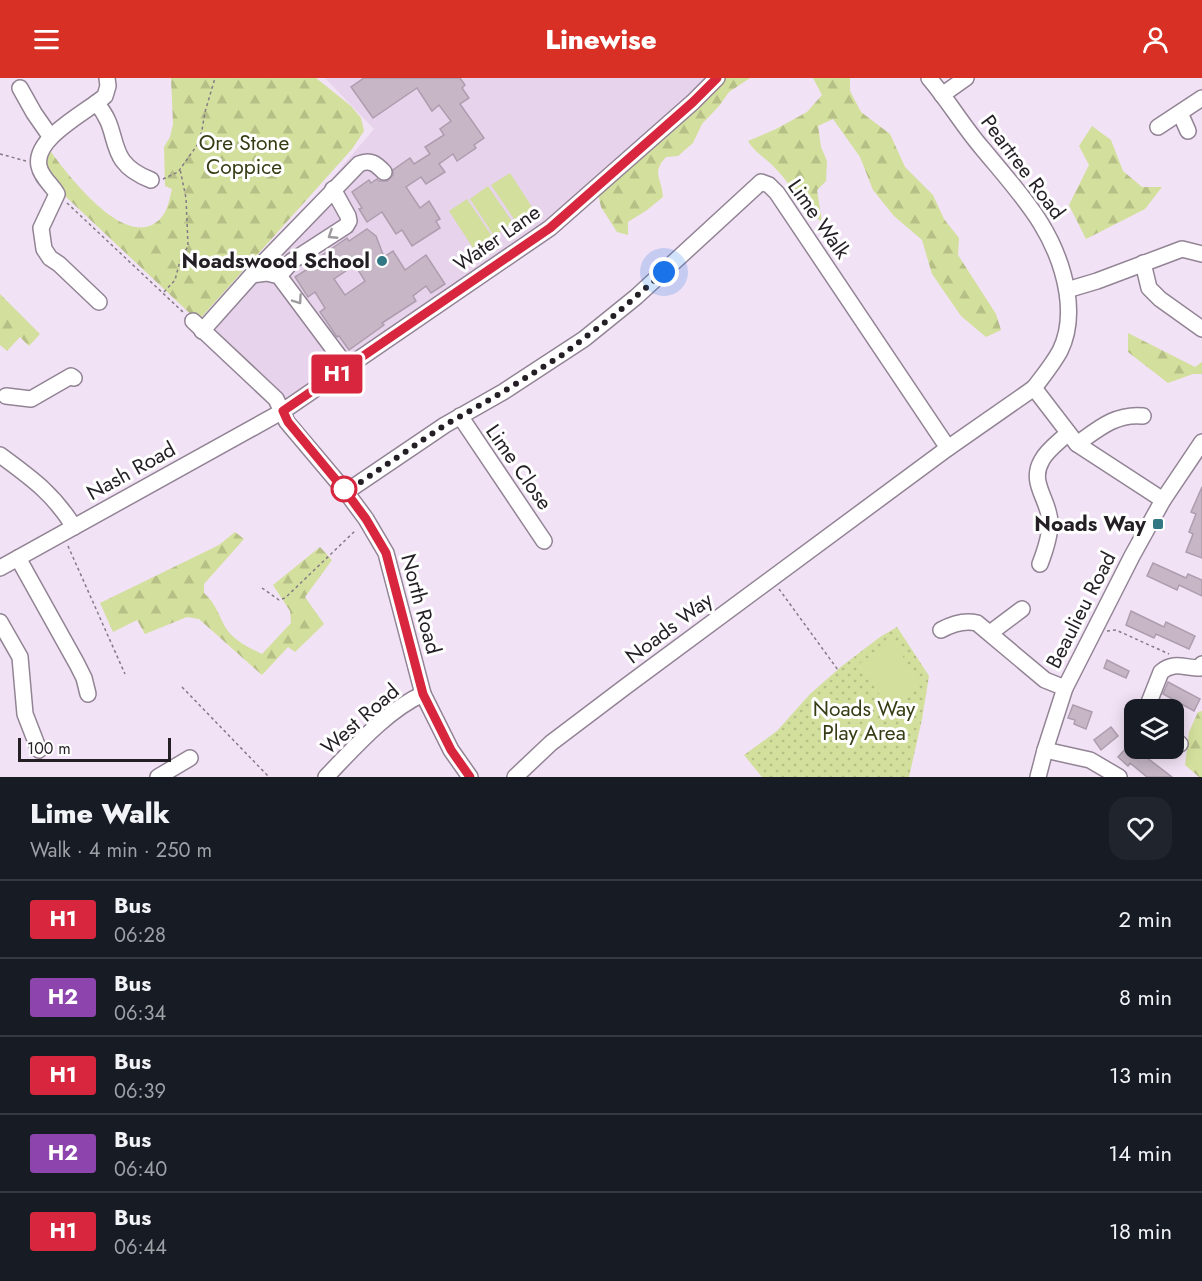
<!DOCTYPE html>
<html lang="en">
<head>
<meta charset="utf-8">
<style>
	:root { --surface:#171b24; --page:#20242c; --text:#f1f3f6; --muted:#9ea1a6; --line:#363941; --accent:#d93025 }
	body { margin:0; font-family:Jost,sans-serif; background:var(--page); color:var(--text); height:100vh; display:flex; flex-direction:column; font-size:22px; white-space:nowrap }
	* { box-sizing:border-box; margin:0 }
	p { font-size:20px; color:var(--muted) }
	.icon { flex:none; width:33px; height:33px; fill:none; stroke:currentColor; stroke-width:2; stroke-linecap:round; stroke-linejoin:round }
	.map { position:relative; height:699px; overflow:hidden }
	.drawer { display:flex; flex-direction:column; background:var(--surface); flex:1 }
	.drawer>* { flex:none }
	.badge { padding:0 12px; border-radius:4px; font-size:21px; line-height:39px }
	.fabs { position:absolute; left:1124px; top:621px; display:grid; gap:12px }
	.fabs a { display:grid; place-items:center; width:60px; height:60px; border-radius:12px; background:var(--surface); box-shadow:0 3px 15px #0003; font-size:30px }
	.scale { position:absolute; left:18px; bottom:15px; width:153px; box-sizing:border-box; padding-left:6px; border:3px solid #241f25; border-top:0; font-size:16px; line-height:21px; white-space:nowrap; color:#241f25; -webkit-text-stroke:4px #fff; paint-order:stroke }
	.you { position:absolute; width:30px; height:30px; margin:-15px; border:4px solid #fff; border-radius:50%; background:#1a73e8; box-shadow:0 0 0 9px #1a73e833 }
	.map>.badge { position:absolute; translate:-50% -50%; box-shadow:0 0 0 3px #fff }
	.round { display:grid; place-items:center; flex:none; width:63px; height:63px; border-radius:18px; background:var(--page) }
	.head { display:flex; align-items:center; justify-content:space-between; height:102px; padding:0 30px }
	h1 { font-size:28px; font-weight:800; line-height:45px }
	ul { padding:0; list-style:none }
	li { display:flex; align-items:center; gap:18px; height:78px; padding:0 30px; border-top:2px solid var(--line) }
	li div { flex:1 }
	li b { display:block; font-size:22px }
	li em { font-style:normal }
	li .badge { min-width:66px; font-weight:700; text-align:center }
	header { display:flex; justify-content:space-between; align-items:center; height:78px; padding:0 30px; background:var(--accent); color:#fff; font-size:27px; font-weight:800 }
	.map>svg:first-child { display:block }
</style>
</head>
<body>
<header><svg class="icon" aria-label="menu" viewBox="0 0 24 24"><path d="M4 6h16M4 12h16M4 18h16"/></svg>Linewise<svg class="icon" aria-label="person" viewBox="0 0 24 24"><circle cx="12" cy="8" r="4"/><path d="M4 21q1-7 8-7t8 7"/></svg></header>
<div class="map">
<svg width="1202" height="699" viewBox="0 0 1202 699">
	<defs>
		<pattern id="forest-firs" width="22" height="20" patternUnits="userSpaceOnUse" patternTransform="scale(1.5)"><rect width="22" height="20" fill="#d3df9c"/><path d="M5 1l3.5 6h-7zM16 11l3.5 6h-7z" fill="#b5bf86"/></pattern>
		<pattern id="park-dots" width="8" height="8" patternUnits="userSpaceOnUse" patternTransform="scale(1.5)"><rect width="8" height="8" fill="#d3df9c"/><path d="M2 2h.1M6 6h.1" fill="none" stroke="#b5bf86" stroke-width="1.8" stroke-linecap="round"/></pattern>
	</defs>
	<rect width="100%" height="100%" fill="#f2e2f5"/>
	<!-- built -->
	<polygon fill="#e7d3eb" points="325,0 717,0 550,150 291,327 207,247 374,51"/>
	<!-- forest -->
	<g fill="url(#forest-firs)">
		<path d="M 171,0 L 316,0 L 351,28 L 361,40 L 364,53 L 352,71 L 198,243 L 64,117 L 44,85 L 48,70 C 65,93 126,176 160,141 C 168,133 169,122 172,111 L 165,108 L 164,69 L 170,59 L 173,46 Z"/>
		<path d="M 719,0 L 750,0 L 729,14 L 719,28 L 702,46 L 693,65 L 678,78 L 666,79 C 651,95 662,100 663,119 L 647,132 L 628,144 L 628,157 L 617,154 L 601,129 L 596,107 Z"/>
		<path d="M 813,0 L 850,0 L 850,13 L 861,34 L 890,56 L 905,89 L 933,117 L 944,141 L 959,160 L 958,177 L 996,236 L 1001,252 L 986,259 L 961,238 L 932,196 L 922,162 L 894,138 L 873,112 L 860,79 L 833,41 L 818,48 L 821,69 L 827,83 L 826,103 L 817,112 L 822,144 C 801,129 792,107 775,90 C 766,80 755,75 748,63 L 776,51 L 807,34 L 822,17 Z"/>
		<polygon points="1092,48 1111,62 1123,93 1142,109 1162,109 1145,131 1086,161 1069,127 1089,87 1079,68"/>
		<polygon points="0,216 40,256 29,268 20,259 7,273 0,267"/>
		<polygon points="1128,255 1195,289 1202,284 1202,296 1193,296 1168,305 1128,274"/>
		<path d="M 235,454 L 244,461 L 204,506 L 204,515 C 215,525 218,535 224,547 C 232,562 248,569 262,576 L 291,545 L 290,533 L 273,507 L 320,469 L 332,482 L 305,519 L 324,546 L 295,574 L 288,569 L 262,597 L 199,541 L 187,539 L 145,556 L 137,542 L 113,554 L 100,525 L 219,467 Z"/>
		<polygon points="1202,633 1202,699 1199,699 1185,687 1189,654 1198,634"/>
	</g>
	<!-- park -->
	<polygon fill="url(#park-dots)" points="897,549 929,598 922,641 909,699 762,699 744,677 777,653 810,616 842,588 880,559"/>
	<!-- garden -->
	<g fill="#d3df9c">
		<polygon points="510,95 534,132 516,144 491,107"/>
		<polygon points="488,108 513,145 494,158 470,121"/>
		<polygon points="467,121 492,158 473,170 449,133"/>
		<polygon points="893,563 920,606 888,629 859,586"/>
	</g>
	<!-- building -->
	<g fill="#c6b6c6" stroke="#ad9dae" stroke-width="1.5" fill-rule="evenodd">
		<polygon points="364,0 460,0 465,7 462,10 469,20 460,26 484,60 474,67 476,70 457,83 453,76 439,86 445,94 426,106 421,99 406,109 420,130 429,123 440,141 436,143 440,150 412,168 402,152 396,156 382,134 367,144 359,131 362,130 352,114 369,102 371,105 377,101 379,103 387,103 393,97 393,92 410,80 414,86 430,76 425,69 444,57 440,51 451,43 439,27 432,33 417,10 373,40 351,9"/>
		<path d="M 367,151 L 376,158 L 384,179 L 393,173 L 405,192 L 426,177 L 445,206 L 431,215 L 426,208 L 413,218 L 416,223 L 382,245 L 384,247 L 349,272 L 339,258 L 337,259 L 320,234 L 325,230 L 315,214 L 308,219 L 295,199 L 320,183 L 318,180 L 347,160 L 349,163 ZM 355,187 L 365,203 L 345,217 L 334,201 Z"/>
		<polygon points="1202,409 1202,480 1186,474 1193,456 1189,454 1196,436 1191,434"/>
		<polygon points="1153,485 1186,500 1188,496 1202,502 1202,518 1179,507 1177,512 1147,498"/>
		<polygon points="1131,533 1164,549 1166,544 1195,558 1189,571 1156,556 1154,560 1126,547"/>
		<polygon points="1107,582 1129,593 1126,600 1104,590"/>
		<polygon points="1168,604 1200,621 1194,633 1163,616"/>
		<polygon points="1073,627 1092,634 1086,651 1074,646 1075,642 1068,640"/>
		<polygon points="1111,649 1118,658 1101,672 1094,662"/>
		<polygon points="1128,668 1140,679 1142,676 1172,699 1147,699 1130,685 1128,688 1118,679"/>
	</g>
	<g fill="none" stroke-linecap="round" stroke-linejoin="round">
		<defs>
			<g id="minor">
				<path d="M 929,0 C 948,22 963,48 982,70 C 1020,116 1057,153 1067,214 C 1070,234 1069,255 1060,273 C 1053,286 1043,298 1034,310"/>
				<polyline points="20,10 34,35 50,58"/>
				<polyline points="942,17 966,0"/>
				<path d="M 96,25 C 124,55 102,83 151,102"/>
				<polyline points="1180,35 1188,53"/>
				<polyline points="1158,49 1202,20"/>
				<polyline points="1143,185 1149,210 1160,221 1202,251"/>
				<polyline points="252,197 267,195 279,198 347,289"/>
				<polyline points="279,198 292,183 346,148 349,143 348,138 333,111"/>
				<polyline points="1067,212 1097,203 1182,171 1202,176"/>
				<path d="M 99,224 L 59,186 L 50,180 L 44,171 L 41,150 L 57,116 C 52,107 41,99 39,88 C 33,60 87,34 105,18 L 108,8 L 107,0"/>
				<polyline points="193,243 276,321 287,344 346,414 366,441 386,475 423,616 451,672 470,699"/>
				<path d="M 202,253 L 260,188 L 359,86 C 371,81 376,86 384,94"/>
				<polyline points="6,318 31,321 71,298 74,300"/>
				<polyline points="460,338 544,463"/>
				<path d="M 1077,366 C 1098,351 1116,335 1143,338"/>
				<path d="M 0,377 C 31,400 53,415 74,449"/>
				<polyline points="346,414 445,347 503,314 584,261 636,219 761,104 769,107 777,115 948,370"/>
				<polyline points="18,480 77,586 84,600 88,616"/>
				<path d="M 1040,486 C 1045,473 1050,459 1050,445 C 1050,422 1028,405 1042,382 C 1047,372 1060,363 1068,355"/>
				<polyline points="0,490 283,333 550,150 693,24 717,0"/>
				<polyline points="0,544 20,579 25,636 39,672"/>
				<path d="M 941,552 C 952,546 965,542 977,545 L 1045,602 L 1065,610"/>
				<polyline points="990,555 1022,531"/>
				<path d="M 1146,632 L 1161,594 C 1174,583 1184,590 1200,590 L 1202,586"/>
				<polyline points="1173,660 1180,666"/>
				<polyline points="1045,672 1090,682 1119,699"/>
				<polyline points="158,699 190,680"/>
				<path d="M 326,699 C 353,671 387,632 423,616"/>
				<polyline points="515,699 551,665 625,609 948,370 1034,310 1077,366 1163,422"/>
				<polyline points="1038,699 1045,672 1065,610 1132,478 1163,422 1202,364"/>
			</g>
		</defs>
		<!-- minor casing -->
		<use href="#minor" stroke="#928495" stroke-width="18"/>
		<!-- path -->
		<g stroke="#847a86" stroke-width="1.5" stroke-dasharray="3 3" stroke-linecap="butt">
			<polyline points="0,76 26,83"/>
			<polyline points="163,101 178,94 198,66 202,52 205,34 215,0"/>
			<polyline points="67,125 184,235"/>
			<polyline points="164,214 175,202 180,183 188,168 186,120 180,91"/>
			<polyline points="68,468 125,596"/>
			<polyline points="262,510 279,522 285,520 356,452"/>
			<polyline points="779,511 838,592"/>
			<polyline points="1107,553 1116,552 1169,576"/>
			<polyline points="182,609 269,699"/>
		</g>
		<!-- minor -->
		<use href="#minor" stroke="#fff" stroke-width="15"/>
	</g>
	<!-- one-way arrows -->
	<defs><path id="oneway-chevron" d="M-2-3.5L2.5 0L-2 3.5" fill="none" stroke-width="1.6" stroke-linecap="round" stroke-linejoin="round" transform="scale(1.5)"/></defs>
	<g stroke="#9c9a9d">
		<use href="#oneway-chevron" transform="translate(332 157) rotate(147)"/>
		<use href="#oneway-chevron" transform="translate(298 222) rotate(55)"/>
	</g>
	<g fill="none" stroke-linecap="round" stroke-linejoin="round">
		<defs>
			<polyline id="line" points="470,699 451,672 423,616 386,475 366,441 346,414 288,344 283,333 550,150 693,24 717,0"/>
		</defs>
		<!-- line casing -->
		<use href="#line" stroke="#fff" stroke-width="14"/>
		<!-- line -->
		<use href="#line" stroke="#d7263d" stroke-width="9"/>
		<!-- walk -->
		<polyline stroke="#241f25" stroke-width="6" stroke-dasharray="0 10.8" points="344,411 346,414 445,347 503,314 562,277 616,236 664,194"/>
	</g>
	<!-- markers -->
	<g fill="#327784" stroke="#fff" stroke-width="2">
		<circle cx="382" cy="183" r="6"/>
		<rect x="1152" y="440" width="12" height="12" rx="3"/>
	</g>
	<circle fill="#fff" stroke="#d7263d" stroke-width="3" cx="344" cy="411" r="12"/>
	<g text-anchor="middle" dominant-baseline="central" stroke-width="6" stroke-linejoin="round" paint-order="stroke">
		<!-- park labels -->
		<g font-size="21" fill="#363c14" stroke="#fff">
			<text x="244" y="65">Ore Stone<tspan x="244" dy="24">Coppice</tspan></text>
			<text x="864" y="631">Noads Way<tspan x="864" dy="24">Play Area</tspan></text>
		</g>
		<!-- street labels -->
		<g font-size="21" fill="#241f25" stroke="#fff">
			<text transform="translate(1023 89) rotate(53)">Peartree Road</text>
			<text transform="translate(819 141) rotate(55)">Lime Walk</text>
			<text transform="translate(497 160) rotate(-35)">Water Lane</text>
			<text transform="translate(519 389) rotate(55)">Lime Close</text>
			<text transform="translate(131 393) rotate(-29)">Nash Road</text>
			<text transform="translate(421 526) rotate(75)">North Road</text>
			<text transform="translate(1081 532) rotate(-63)">Beaulieu Road</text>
			<text transform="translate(669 550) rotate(-37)">Noads Way</text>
			<text transform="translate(360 641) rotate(-41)">West Road</text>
		</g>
		<!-- poi labels -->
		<g font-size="21" font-weight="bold" fill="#241f25" stroke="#fff" text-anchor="end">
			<text x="370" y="183">Noadswood School</text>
			<text x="1146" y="446">Noads Way</text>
		</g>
	</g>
</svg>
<div class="fabs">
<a><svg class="icon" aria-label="layers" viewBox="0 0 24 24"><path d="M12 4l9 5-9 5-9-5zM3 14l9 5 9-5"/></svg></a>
</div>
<div class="scale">100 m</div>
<div class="you" style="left:664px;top:194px"></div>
<b class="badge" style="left:337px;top:296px;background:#d7263d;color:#fff">H1</b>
</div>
<section class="drawer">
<div class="head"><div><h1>Lime Walk</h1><p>Walk · 4 min · 250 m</p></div><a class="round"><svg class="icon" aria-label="heart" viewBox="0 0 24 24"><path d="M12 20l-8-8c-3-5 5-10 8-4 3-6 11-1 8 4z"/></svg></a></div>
<ul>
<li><span class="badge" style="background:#d7263d;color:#fff">H1</span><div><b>Bus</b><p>06:28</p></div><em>2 min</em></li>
<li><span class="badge" style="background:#8e44ad;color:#fff">H2</span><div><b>Bus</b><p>06:34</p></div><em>8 min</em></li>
<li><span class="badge" style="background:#d7263d;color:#fff">H1</span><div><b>Bus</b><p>06:39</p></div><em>13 min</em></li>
<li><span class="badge" style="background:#8e44ad;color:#fff">H2</span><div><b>Bus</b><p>06:40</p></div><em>14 min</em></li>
<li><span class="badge" style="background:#d7263d;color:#fff">H1</span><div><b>Bus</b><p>06:44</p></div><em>18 min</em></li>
</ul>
</section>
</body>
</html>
